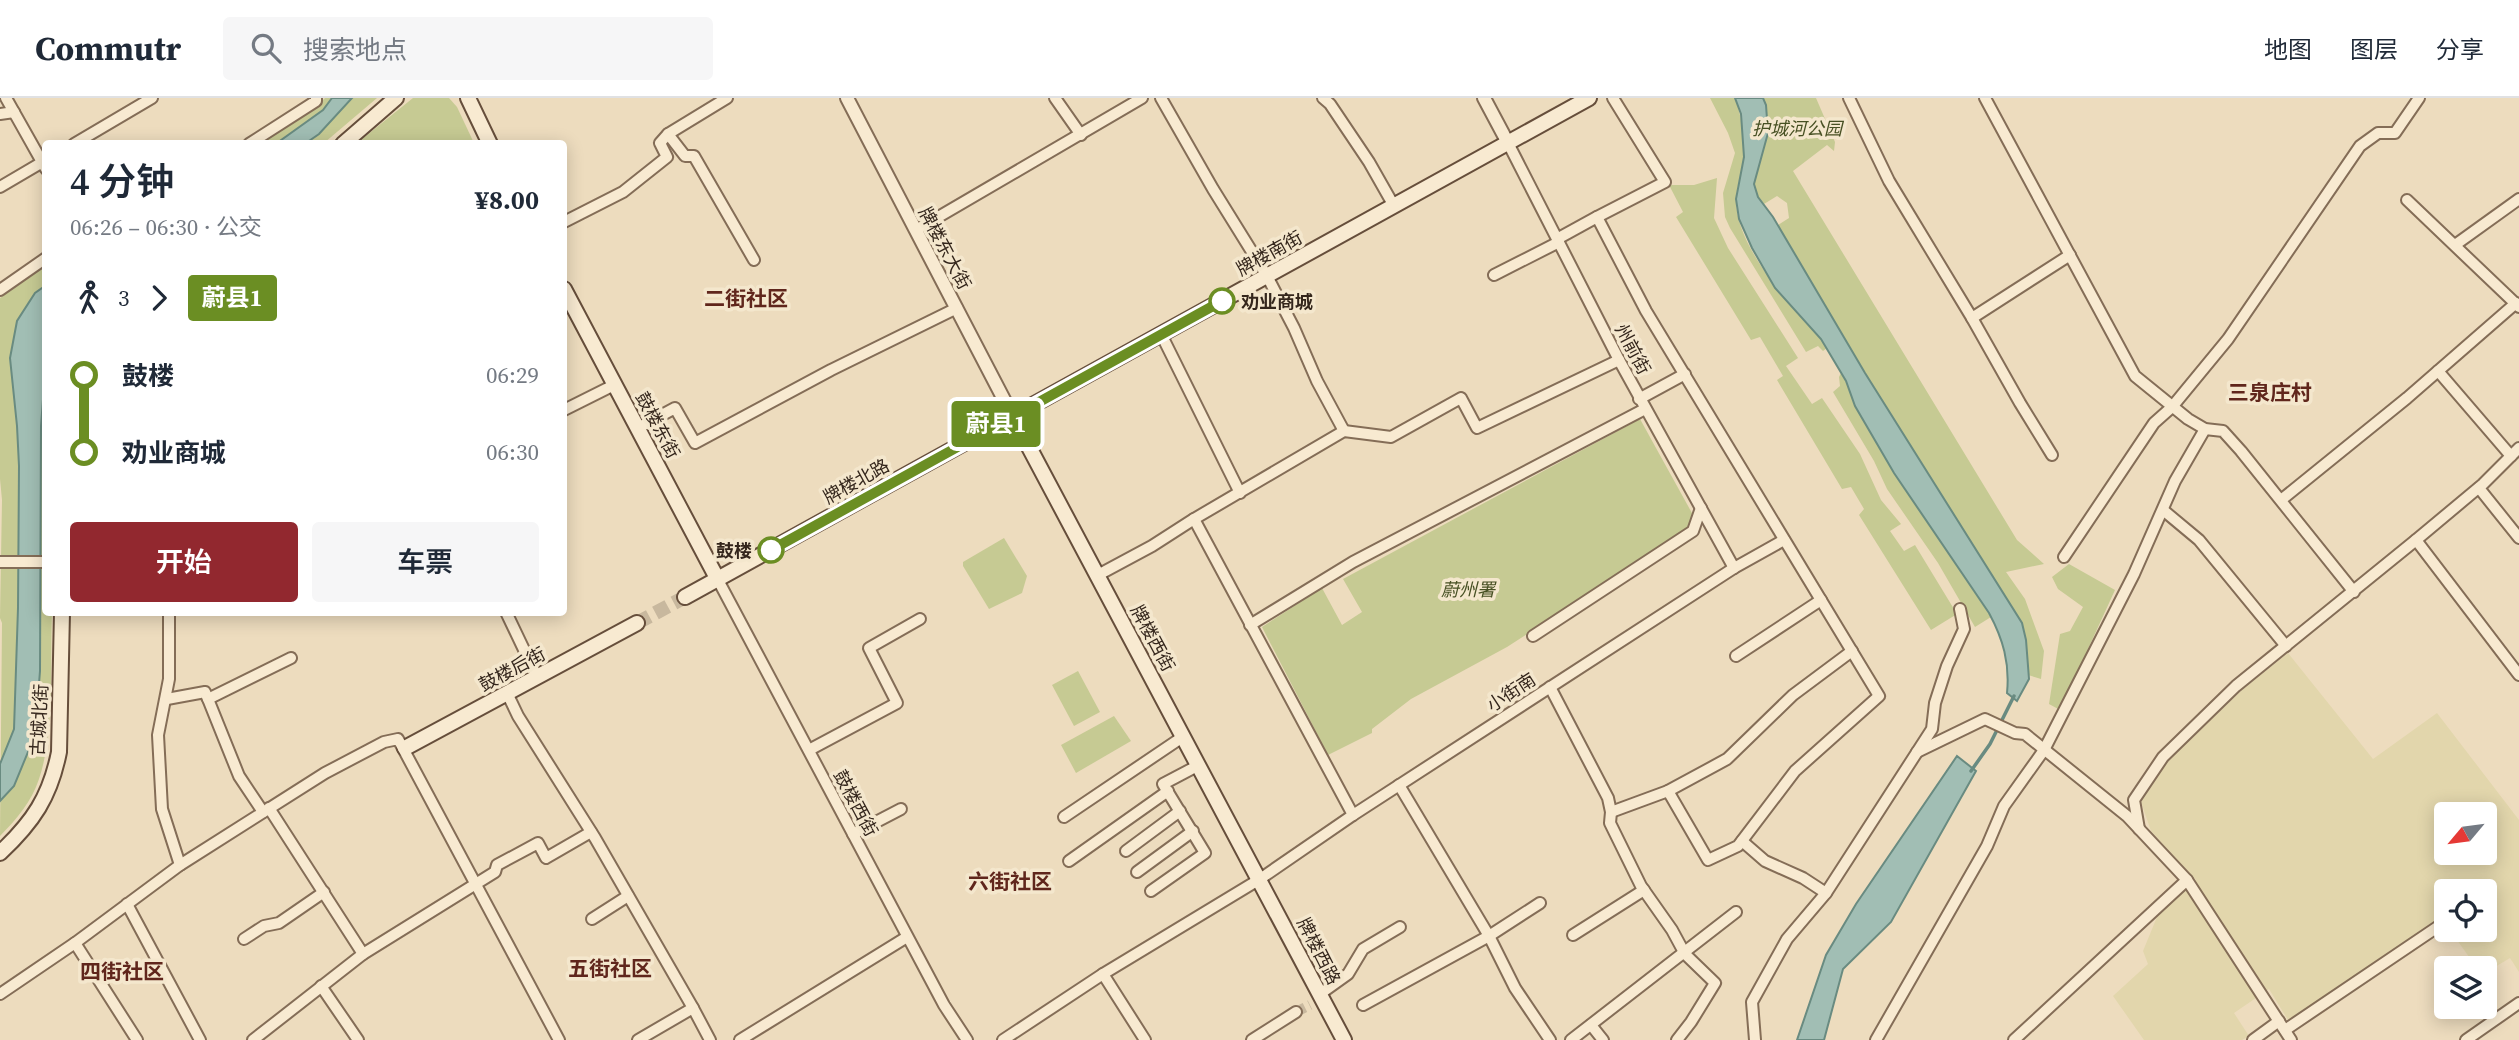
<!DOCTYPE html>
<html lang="zh">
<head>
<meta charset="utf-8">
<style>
	:root { --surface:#fff; --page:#f6f6f7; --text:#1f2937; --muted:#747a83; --line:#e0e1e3; --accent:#92282f }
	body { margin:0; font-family:"Source Serif 4","Noto Sans SC",serif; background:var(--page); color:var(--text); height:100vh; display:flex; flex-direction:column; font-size:26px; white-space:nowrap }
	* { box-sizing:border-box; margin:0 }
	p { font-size:23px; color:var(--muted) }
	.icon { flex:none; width:38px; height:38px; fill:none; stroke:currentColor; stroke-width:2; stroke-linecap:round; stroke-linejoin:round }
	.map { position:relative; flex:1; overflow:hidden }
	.side { position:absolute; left:42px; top:42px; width:525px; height:476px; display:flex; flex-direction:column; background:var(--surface); border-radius:7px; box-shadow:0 4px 18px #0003 }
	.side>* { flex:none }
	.badge { padding:0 14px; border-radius:5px; font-size:24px; line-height:46px }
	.needle { width:46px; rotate:241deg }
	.fabs { position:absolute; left:2434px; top:704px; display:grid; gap:14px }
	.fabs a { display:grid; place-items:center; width:63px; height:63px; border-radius:7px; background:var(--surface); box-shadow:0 4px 18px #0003; font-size:35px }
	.map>.badge { position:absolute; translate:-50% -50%; box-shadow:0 0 0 4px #fff }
	.legs { display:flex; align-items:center; gap:10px; height:77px; padding:0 28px; font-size:23px }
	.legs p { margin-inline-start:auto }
	.headline { display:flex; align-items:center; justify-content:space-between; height:119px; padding:0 28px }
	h1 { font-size:38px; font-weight:600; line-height:52px }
	.cta { display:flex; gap:14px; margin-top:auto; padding:14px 28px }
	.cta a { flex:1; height:80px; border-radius:7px; background:var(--accent); color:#fff; font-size:28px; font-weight:600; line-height:80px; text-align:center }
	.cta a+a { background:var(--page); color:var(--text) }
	ul { padding:0 28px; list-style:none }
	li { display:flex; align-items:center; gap:24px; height:77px; font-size:26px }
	li i { display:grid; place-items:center; width:10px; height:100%; margin:0 9px; background:currentColor }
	li i::after { content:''; width:18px; height:18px; margin:-9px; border:5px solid; border-radius:50%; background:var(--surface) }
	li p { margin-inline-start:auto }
	li:first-child i { background:linear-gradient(#0000 50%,currentColor 0) }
	li:last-child i { background:linear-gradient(currentColor 50%,#0000 0) }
	header { display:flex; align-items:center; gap:42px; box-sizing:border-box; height:98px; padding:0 35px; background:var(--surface); border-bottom:2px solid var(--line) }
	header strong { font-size:33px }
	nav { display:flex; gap:38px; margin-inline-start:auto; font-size:24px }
	.search { width:490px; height:63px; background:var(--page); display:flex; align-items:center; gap:18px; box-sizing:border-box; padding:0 24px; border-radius:7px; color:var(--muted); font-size:26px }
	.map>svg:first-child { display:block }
</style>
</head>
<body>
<header>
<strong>Commutr</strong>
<div class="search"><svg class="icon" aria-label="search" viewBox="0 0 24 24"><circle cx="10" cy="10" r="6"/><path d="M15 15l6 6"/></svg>搜索地点</div>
<nav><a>地图</a><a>图层</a><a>分享</a></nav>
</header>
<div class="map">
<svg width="2519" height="942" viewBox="0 0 2519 942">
	<rect width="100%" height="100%" fill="#eddcbe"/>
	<!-- farmland -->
	<path fill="#e2d6ac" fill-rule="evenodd" d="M 2288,555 L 2373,661 L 2437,615 L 2519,722 L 2519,874 L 2510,860 L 2485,875 L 2485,870 L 2477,870 L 2449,831 L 2485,831 L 2485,793 L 2446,793 L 2446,828 L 2441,821 L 2288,922 L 2269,891 L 2234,915 L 2249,938 L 2242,942 L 2144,942 L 2113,898 L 2148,866 L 2143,853 L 2157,819 L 2196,782 L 2151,733 L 2141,704 L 2164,667 L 2242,592 ZM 2446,716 L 2485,716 L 2485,754 L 2446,754 Z"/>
	<!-- green -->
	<g fill="#c6ca93">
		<polygon points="325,0 377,0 324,45 258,46 317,8"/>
		<polygon points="413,0 449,0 457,9 473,43 468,46 357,45"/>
		<path d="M 1710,0 L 1735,0 C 1742,20 1746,43 1743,64 C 1741,76 1737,89 1736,101 C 1735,147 1790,209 1821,240 L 1827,250 L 1823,253 L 1818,248 L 1806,254 L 1730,130 L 1725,119 L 1723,95 L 1735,55 L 1728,35 Z"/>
		<polygon points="1763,0 1816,0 1835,44 1834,53 1827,47 1793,73 2017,442 2044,466 2006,474 2025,501 2044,553 2041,581 2028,577 2026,542 2021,525 1865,275 1778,127 1789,120 1787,105 1777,98 1764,106 1758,99 1754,86 1768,35 1766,7"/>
		<polygon points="1717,80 1714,120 1728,150 1798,260 1786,268 1812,306 1822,300 1860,356 1881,402 1901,426 1890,433 1904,453 1915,447 1957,516 1931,532 1859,417 1864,411 1851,389 1842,391 1777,282 1783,278 1760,239 1751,242 1676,119 1683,114 1669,87 1694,87"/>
		<path d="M 45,167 L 46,514 L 52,515 C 50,564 55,634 39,681 C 32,703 16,722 0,738 L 2,525 L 0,520 L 2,402 L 0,381 L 0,200 Z"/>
		<polygon points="1841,275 1894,375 1991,519 1975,529 1938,465 1887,391 1874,363 1833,294 1840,288 1839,279"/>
		<polygon points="1640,321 1698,426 1507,549 1411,601 1372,631 1372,635 1328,657 1262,529 1322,490 1342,527 1362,514 1343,481"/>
		<polygon points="1004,440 1027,478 1022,495 989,511 963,468 963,464"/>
		<polygon points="2069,466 2115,492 2060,612 2049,606 2060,536 2070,533 2083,509 2058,491 2052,479"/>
		<polygon points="1078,573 1100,614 1074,628 1052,587"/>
		<polygon points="1114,618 1131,643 1076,675 1061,647"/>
	</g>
	<!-- water -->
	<g fill="#a1beb4" stroke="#698b81" stroke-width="2">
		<polygon points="332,0 352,0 319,36 306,45 277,45 323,12"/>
		<path d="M 1735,0 L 1763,0 L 1766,7 L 1768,35 L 1754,86 L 1758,99 L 1773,119 L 1865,275 L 2022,525 L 2026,542 L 2029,581 L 2017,603 L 2007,595 C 2010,565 2003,541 1989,515 L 1894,375 L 1855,308 L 1846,283 L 1821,241 L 1775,190 L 1752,150 L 1739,121 L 1736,101 L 1744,59 L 1741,16 Z"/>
		<polygon points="45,188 46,261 41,328 40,573 35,637 14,688 0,703 0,666 14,631 18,510 19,368 17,328 10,260 17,223 35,195"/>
		<polygon points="1957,658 1976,673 1891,824 1843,871 1824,942 1797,942 1826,857 1856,806"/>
	</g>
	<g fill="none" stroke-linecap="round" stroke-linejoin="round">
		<!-- stream -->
		<polyline stroke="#698b81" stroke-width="3.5" points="1971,673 1990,646 2014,598"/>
		<!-- minor-tunnel -->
		<polyline stroke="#c8b89e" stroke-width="10" stroke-dasharray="10 5" stroke-linecap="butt" points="1296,914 1310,907"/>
		<!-- secondary-tunnel -->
		<polyline stroke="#c8b89e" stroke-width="14" stroke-dasharray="14 7" stroke-linecap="butt" points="637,525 685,499"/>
		<defs>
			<g id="minor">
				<polyline points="6,0 46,71"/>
				<polyline points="1055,0 1081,37"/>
				<polyline points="1161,0 1213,91 1267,178 1294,230 1317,283 1344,333"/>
				<polyline points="1323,0 1330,6 1369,64 1394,108"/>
				<polyline points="1849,0 1889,83 1972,220 2070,157"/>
				<polyline points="1985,0 2135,278 2188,321 2205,331 2223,333 2241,353 2354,494"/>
				<polyline points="0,16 14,14"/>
				<polyline points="668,36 685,58 694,58 754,162"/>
				<polyline points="1508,45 1619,262 1734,470"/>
				<polyline points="74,46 152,0"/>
				<polyline points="249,46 316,3 316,0"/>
				<polyline points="0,89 46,62"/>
				<polyline points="2407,102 2519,209"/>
				<polyline points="1597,119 1665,84 1613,0"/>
				<polyline points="564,124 623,94 667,59 660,45 668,36 727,0"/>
				<polyline points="916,132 1142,0"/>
				<polyline points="1557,141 1597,119 1646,213 1879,598 1795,673 1738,748 1708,762 1668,693 1611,714"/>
				<polyline points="2455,147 2519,101"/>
				<polyline points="1494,177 1559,144"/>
				<polyline points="0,192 46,160"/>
				<polyline points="1972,220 2020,305 2052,357"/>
				<polyline points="1161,236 1240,395"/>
				<polyline points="2438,273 2511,358"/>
				<polyline points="1639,301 1685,276"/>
				<polyline points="564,312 614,287"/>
				<polyline points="638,330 675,310 695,345 831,272 957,210"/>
				<polyline points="2479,390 2519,440"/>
				<polyline points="2281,402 2407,300 2516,205"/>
				<polyline points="2163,412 2199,442 2286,548"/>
				<polyline points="1194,421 1353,717"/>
				<polyline points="2416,442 2519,577"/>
				<polyline points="2064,459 2154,325 2172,309 2228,241 2360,48 2378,35 2395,35 2419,0"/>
				<polyline points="0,464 46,464"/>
				<polyline points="1098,477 1152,448 1194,421 1344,333 1391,339 1461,300 1477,330 1619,262"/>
				<polyline points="718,482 944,907 967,942"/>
				<polyline points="169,514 169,581 158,637 162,711 180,767"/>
				<polyline points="506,514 537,579"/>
				<polyline points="1250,527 1353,464 1645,311"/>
				<polyline points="1533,538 1693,433 1701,410"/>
				<polyline points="1736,558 1821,502"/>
				<polyline points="1550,589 1608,700 1611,714 1610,725 1641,788 1672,832 1685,856 1715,885 1691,924 1677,942"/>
				<polyline points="507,595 518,618 595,740 693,910 638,942"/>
				<polyline points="167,601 205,594 208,601"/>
				<polyline points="809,652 897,605 869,550 920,521"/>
				<polyline points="1917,654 1985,621 2015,635 2025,636 2127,718 2187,782 2291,942"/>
				<polyline points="1399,687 1489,838 1515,890 1550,942"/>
				<polyline points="1668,693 1727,661 1793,597 1852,553"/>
				<polyline points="269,710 363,856"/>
				<polyline points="263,714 239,678 208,601 291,560"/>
				<polyline points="1064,719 1184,638"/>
				<polyline points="2139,731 2134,702 2163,659 2236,588 2416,442 2483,386 2519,350"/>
				<polyline points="853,736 901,711"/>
				<polyline points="1742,743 1765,763 1803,780 1826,795"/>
				<polyline points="1126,753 1180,713"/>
				<polyline points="1069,763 1168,693"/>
				<polyline points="1137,774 1193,733"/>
				<polyline points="1151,793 1205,755 1163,686 1199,667"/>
				<polyline points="127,806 200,942"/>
				<polyline points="592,821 628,798"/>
				<polyline points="1573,837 1644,792"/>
				<polyline points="244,841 264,828 279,825 324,794"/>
				<polyline points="1103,876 1145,942"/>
				<polyline points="321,888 358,942"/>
				<polyline points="0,896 75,845"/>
				<polyline points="1320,896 1348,876 1363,851 1400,829"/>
				<polyline points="1363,907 1489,838 1540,805"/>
				<polyline points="693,910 710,942"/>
				<polyline points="1591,927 1603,942"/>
				<polyline points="2285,932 2439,828"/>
				<polyline points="137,942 75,845 180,767 325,675 384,644 398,641 559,942"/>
				<polyline points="253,942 363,856 495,774 497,767 538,745 546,760 591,734"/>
				<polyline points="740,942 907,839"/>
				<polyline points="1003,942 1103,876 1260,781 1353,717 1734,470 1784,442"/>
				<polyline points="1252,942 1296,914"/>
				<polyline points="1571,942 1736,814"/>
				<polyline points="1755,942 1752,904 1787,841 1826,795 1932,631 1935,605 1947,568 1964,531 1960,511"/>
				<polyline points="1876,942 1987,748 2004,708 2044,652 2134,476 2175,383 2205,331"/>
				<polyline points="2014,942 2187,782"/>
				<polyline points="2253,942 2279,923"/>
				<polyline points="2466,942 2519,905"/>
			</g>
			<g id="tertiary">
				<polyline points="847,0 1012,317"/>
				<polyline points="1484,0 1508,45"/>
			</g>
			<g id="secondary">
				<polyline points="468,0 490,46"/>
				<polyline points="343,46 396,0"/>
				<polyline points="564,191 718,482"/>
				<polyline points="1012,317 1344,942"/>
				<polyline points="685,499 1589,0"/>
				<polyline points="405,650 637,525"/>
				<path d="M 0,755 C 33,724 50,699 59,654 L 62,514"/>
			</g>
		</defs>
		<!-- minor casing -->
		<use href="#minor" stroke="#846d57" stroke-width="14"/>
		<!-- tertiary casing -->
		<use href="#tertiary" stroke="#846d57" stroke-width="16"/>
		<!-- secondary casing -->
		<use href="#secondary" stroke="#664e3b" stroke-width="18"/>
		<!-- minor -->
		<use href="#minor" stroke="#f8ead1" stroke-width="10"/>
		<!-- tertiary -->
		<use href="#tertiary" stroke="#f8ead1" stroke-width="12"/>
		<!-- secondary -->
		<use href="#secondary" stroke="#f8ead1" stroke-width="14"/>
	</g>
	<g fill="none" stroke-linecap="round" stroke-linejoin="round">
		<defs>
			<polyline id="line-1" points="771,452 1222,203"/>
		</defs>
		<!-- line-1 casing -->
		<use href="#line-1" stroke="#fff" stroke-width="16"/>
		<!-- line-1 -->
		<use href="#line-1" stroke="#6b8e23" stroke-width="10"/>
	</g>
	<!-- markers -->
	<g fill="#fff" stroke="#6b8e23" stroke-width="3.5">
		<circle cx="1222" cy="203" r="12"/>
		<circle cx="771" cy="452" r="12"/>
	</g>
	<g text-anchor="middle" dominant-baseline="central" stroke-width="7" stroke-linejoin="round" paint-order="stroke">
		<!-- park labels -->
		<g font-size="18" font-style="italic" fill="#475023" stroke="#f4e7cd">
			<text x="1797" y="30">护城河公园</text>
			<text x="1468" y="491">蔚州署</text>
		</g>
		<!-- street labels -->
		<g font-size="18" fill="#34261c" stroke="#f4e7cd">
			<text transform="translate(945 150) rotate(62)">牌楼东大街</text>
			<text transform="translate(1269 155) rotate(-29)">牌楼南街</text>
			<text transform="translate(1633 251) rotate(62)">州前街</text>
			<text transform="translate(658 327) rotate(62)">鼓楼东街</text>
			<text transform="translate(856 383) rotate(-29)">牌楼北路</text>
			<text transform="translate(1153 540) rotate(62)">牌楼西街</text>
			<text transform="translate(512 571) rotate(-28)">鼓楼后街</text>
			<text transform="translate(1511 594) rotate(-33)">小街南</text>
			<text transform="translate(39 622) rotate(-87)">古城北街</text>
			<text transform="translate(856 705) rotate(62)">鼓楼西街</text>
			<text transform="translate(1319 853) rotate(63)">牌楼西路</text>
		</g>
		<!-- stop labels -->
		<g font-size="18" font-weight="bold" fill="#34261c" stroke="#f4e7cd" text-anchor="start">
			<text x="1241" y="203">劝业商城</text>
			<text x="752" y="452" text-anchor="end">鼓楼</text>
		</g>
		<!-- quarter labels -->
		<g font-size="21" font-weight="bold" fill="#60261c" stroke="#f4e7cd">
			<text x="746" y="200">二街社区</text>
			<text x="2270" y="294">三泉庄村</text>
			<text x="1010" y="783">六街社区</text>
			<text x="610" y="870">五街社区</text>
			<text x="122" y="873">四街社区</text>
		</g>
	</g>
</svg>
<div class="fabs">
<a><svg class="needle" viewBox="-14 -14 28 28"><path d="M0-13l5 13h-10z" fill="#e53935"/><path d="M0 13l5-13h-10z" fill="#747a83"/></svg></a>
<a><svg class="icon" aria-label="locate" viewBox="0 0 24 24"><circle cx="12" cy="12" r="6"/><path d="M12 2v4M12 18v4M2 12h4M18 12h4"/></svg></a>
<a><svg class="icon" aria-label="layers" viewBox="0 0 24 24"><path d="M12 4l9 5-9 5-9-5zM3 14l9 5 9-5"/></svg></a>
</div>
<b class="badge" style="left:996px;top:326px;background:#6b8e23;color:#fff">蔚县1</b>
<section class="side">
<div class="headline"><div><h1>4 分钟</h1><p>06:26 – 06:30 · 公交</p></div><b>¥8.00</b></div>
<div class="legs"><svg class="icon" aria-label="walk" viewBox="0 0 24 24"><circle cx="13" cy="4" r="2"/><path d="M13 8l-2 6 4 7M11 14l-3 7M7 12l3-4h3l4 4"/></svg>3<svg class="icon" aria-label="forward" viewBox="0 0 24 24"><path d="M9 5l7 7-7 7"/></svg><b class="badge" style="background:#6b8e23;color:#fff">蔚县1</b></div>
<ul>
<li><i style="color:#6b8e23"></i><b>鼓楼</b><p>06:29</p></li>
<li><i style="color:#6b8e23"></i><b>劝业商城</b><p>06:30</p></li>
</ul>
<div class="cta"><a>开始</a><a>车票</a></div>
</section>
</div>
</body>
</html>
